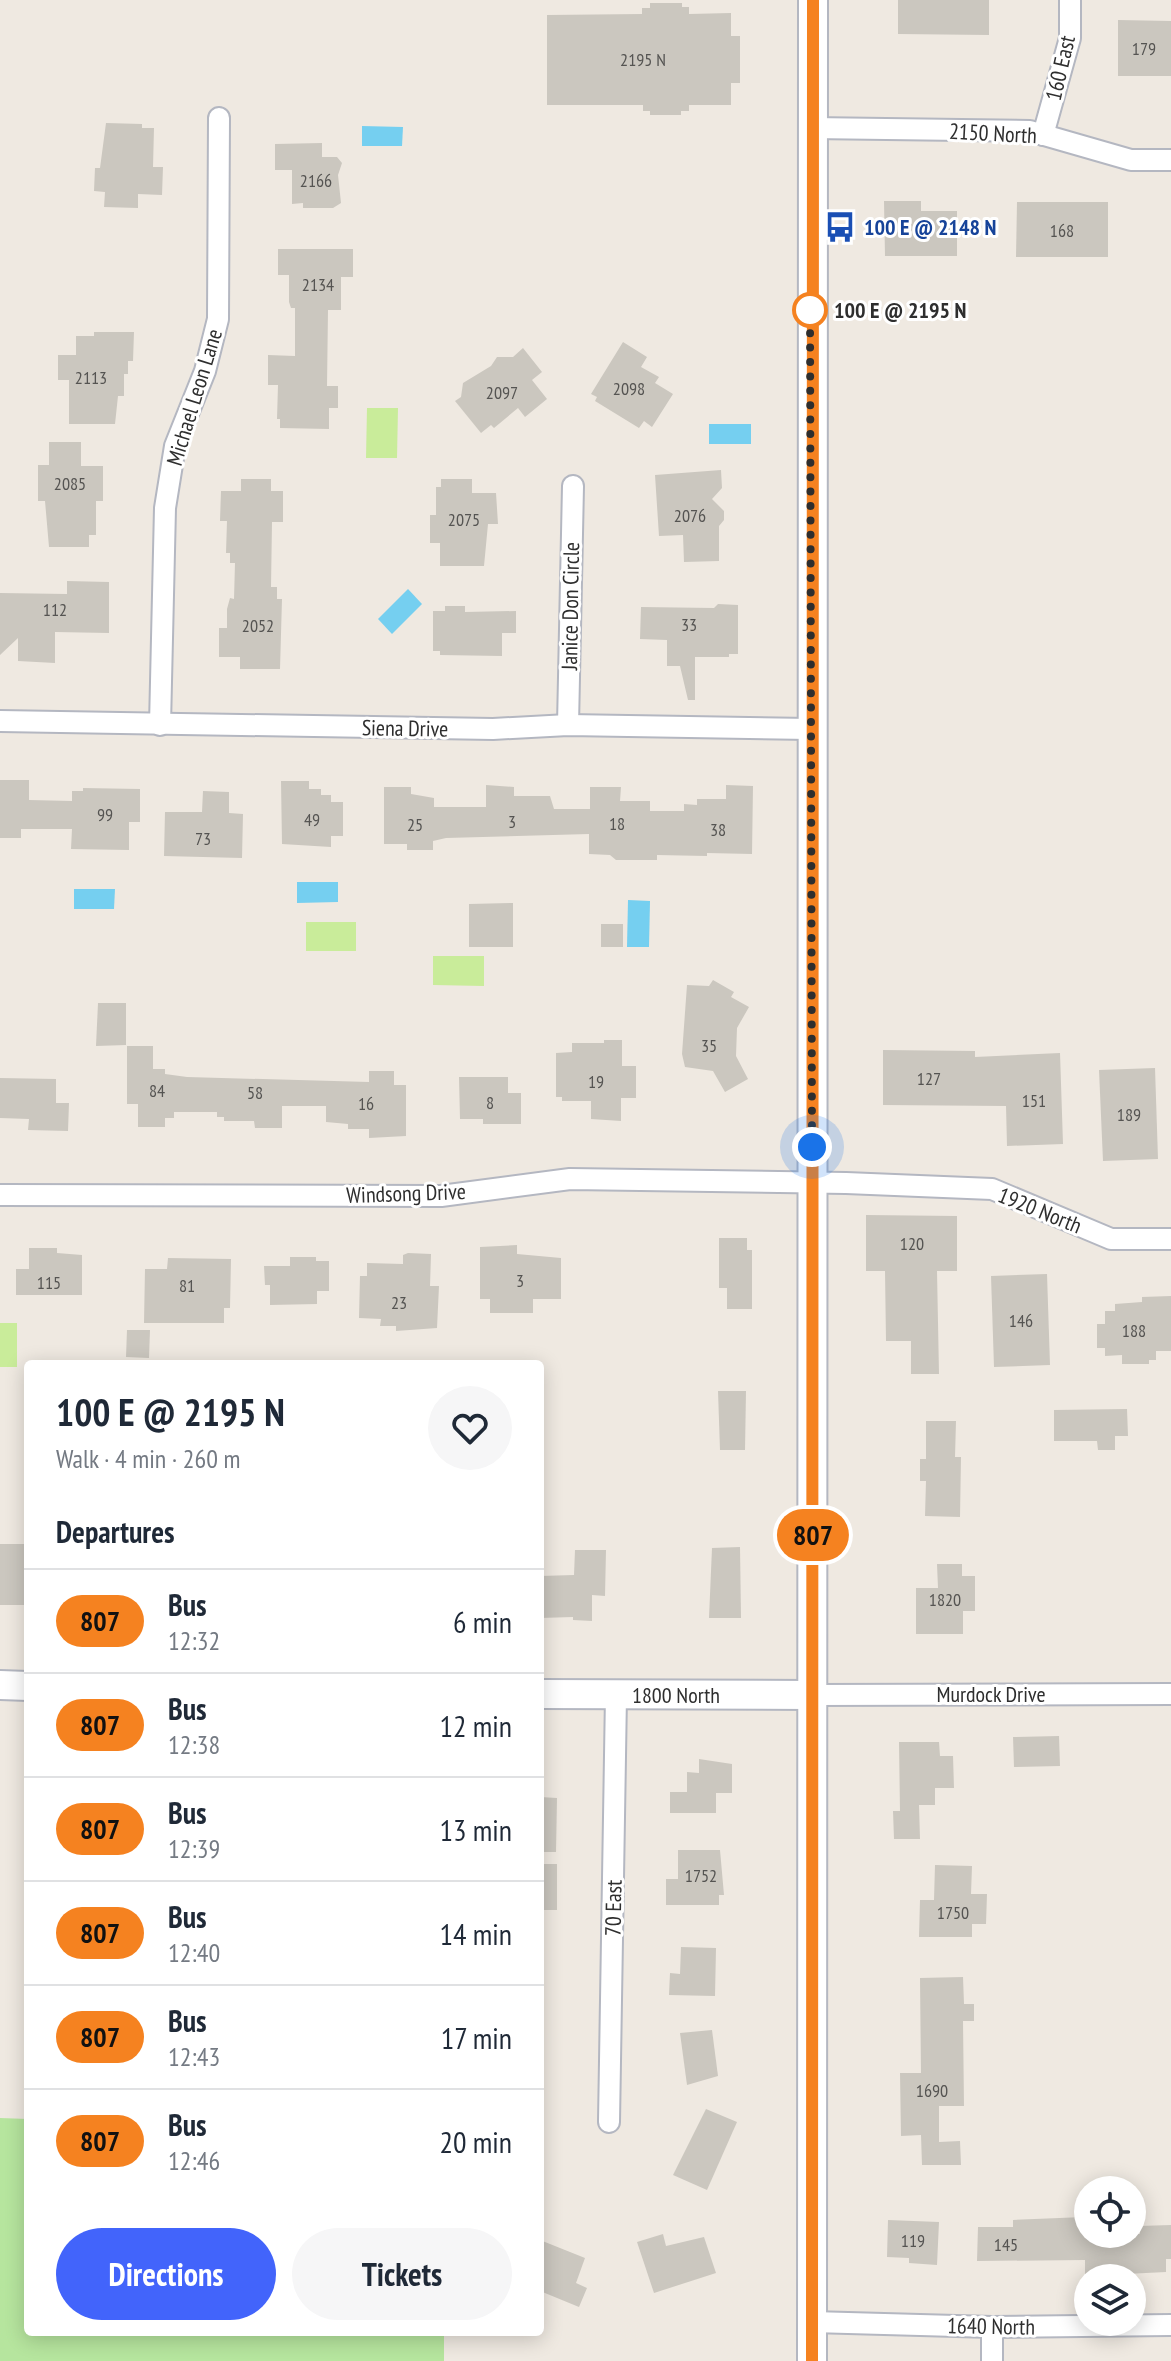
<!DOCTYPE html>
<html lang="en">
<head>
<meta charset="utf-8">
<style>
	:root { --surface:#fff; --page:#f6f6f7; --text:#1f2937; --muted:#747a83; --line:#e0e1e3; --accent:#4264fb }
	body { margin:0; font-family:"PT Sans Narrow",sans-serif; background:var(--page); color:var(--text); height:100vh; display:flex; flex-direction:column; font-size:30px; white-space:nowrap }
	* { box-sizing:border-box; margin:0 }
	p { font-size:26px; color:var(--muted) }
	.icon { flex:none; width:44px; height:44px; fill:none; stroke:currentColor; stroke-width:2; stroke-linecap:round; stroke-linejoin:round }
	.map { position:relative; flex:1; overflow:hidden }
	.panel { position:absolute; left:24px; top:1360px; width:520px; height:976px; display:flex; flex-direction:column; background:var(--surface); border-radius:8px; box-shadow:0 4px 20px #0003 }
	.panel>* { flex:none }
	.badge { padding:0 16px; border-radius:26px; font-size:28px; line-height:52px }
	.controls { position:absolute; left:1074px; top:2176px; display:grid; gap:16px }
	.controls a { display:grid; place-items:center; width:72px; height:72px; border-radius:50%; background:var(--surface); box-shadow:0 4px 20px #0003; font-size:40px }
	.you { position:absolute; width:40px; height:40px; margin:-20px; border:6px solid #fff; border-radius:50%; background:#1a73e8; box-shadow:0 0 0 12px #1a73e833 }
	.map>.badge { position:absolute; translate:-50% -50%; box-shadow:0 0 0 4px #fff }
	h2 { padding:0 32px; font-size:30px; line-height:72px }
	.round { display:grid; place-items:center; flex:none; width:84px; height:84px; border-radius:42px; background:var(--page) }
	.overview { display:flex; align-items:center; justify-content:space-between; height:136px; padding:0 32px }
	h1 { font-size:38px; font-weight:800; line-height:60px }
	.primary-button { display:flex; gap:16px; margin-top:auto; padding:16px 32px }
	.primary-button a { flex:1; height:92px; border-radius:48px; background:var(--accent); color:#fff; font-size:32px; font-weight:800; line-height:92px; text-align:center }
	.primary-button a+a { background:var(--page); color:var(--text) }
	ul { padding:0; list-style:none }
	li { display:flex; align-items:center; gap:24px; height:104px; padding:0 32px; border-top:2px solid var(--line) }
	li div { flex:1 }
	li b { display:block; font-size:30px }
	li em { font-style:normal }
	li .badge { min-width:88px; font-weight:700; text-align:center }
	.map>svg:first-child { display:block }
</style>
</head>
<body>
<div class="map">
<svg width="1171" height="2361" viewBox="0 0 1171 2361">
	<rect width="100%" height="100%" fill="#efe9e1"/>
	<!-- green -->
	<polygon fill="#b6e59e" points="0,2118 28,2119 28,2332 444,2332 444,2361 0,2361"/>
	<!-- pitch -->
	<g fill="#c9ec9a">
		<polygon points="367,408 398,408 397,458 366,458"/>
		<rect x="306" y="922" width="50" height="29"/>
		<polygon points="433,956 484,956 484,986 433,985"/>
		<rect x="0" y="1323" width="17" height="44"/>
	</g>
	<!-- water -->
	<g fill="#75cff0">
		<polygon points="362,126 403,127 402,146 362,146"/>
		<rect x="709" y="424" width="42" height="20"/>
		<polygon points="408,589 422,604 392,634 378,619"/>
		<polygon points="297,882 338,882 338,902 297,903"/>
		<polygon points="74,889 115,889 114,909 74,909"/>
		<polygon points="628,900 650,901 649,947 627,947"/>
	</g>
	<!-- building -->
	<g fill="#cbc7bf">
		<polygon points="898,0 989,0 989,35 898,34"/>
		<polygon points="650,3 682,3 682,7 689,7 689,14 731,13 731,36 740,36 740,83 731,83 731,105 689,105 689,111 681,111 681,115 650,115 650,111 643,111 643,105 547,105 547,15 642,14 642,8 650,8"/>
		<polygon points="1118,20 1171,21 1171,76 1118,76"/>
		<polygon points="106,123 142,124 142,128 154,128 153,167 163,167 162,195 138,194 138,208 104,207 105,192 94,191 95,168 100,168"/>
		<polygon points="322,143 322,157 337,157 342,163 338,175 341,203 333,208 303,208 303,203 292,204 292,170 275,170 275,144"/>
		<polygon points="884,201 921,201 921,211 957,211 957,256 885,256"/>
		<polygon points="1017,202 1108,202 1108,257 1016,257"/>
		<polygon points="278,249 353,249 353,277 341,277 341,310 328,310 327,386 338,386 338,408 329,408 329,429 280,428 280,419 277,419 278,385 268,385 268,355 295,356 295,308 291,308 289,302 289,275 278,275"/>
		<polygon points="94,332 134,332 133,361 128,361 128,374 124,374 124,396 118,396 115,424 69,424 69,380 58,380 58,355 76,355 76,336 94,336"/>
		<polygon points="623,342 647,357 641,367 659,377 655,383 673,394 652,427 644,421 639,428 595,401 597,397 591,394"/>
		<polygon points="523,348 542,372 532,380 547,399 525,417 518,408 494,428 491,425 481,433 455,401 461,397 463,383 491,366 497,357 513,357"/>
		<polygon points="49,442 81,442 81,466 103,466 103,501 96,501 96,535 89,535 89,547 49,547 45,501 38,501 38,465 49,465"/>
		<polygon points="721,470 722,488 712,499 724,511 724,520 719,526 719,561 684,562 683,535 659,536 655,475"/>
		<polygon points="241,479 271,479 271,491 283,491 283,522 272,522 271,587 277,587 277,599 282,599 280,669 240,669 240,657 219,657 219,628 227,628 227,609 230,598 234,599 235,563 230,563 230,553 226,553 227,521 220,521 221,491 241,491"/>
		<polygon points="441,479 472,479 472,493 496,493 498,524 488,524 484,566 440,566 440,543 430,543 430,515 436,515 436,487 441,487"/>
		<polygon points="67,581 109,582 109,633 55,632 55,663 18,661 18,638 0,655 0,593 67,594"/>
		<polygon points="718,604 738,605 738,654 729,654 729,657 695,657 695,700 688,700 680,666 667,666 667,640 640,639 641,607 714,608"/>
		<polygon points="445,606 465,606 465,612 516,611 516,633 502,633 502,656 440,655 440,651 433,651 433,611 445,611"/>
		<polygon points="0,780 29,780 29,800 72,801 72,791 83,791 83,788 140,789 140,822 129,822 129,850 71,849 72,829 21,829 21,838 0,838"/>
		<polygon points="281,781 309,781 309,789 321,789 321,795 331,795 331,802 343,802 343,836 331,836 331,847 282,844"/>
		<polygon points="486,785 514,787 514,796 550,796 554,809 590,809 590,787 621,787 620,801 650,801 650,811 684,811 684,804 697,805 697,799 726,799 726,785 753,786 752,854 707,853 707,856 657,855 657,860 616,860 610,855 589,854 589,834 446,838 433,841 433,850 407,850 407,844 384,844 384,787 411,787 411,794 434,798 434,807 486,807"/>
		<polygon points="203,791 229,792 229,813 243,814 242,858 164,856 165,812 202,812"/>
		<polygon points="513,903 513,947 469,947 469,904"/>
		<rect x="601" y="924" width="22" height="23"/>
		<polygon points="713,980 734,992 731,997 749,1007 737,1028 736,1056 748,1079 725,1092 713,1071 685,1067 682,1054 687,985 709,986"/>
		<polygon points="98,1003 126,1003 126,1045 96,1046"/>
		<polygon points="604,1040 622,1040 622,1066 636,1066 636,1098 621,1098 621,1121 591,1119 591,1101 562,1101 562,1097 556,1097 556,1053 572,1052 572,1043 604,1043"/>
		<polygon points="127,1046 153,1046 153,1069 165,1069 165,1074 187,1077 369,1082 369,1071 394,1071 394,1085 406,1085 406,1136 369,1138 369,1129 348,1129 348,1124 326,1122 326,1106 282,1106 282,1128 255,1128 254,1121 224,1121 224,1117 217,1117 217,1112 174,1112 174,1118 165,1118 165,1127 138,1127 138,1104 127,1104"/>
		<polygon points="883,1050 975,1051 975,1057 1060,1053 1063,1144 1007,1146 1006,1106 883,1105"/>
		<polygon points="1155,1068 1158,1159 1103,1161 1099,1070"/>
		<polygon points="459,1077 508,1077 508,1093 521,1093 521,1124 483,1124 483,1119 460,1119"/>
		<polygon points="0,1078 56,1079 56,1103 69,1103 68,1131 28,1130 29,1119 0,1118"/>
		<polygon points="866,1215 957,1216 957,1271 937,1271 939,1374 911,1374 911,1341 886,1341 885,1271 866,1271"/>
		<polygon points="719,1238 747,1238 747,1250 752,1250 752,1309 727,1309 727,1288 719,1288"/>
		<polygon points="517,1245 517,1254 561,1258 561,1299 533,1299 533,1313 490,1313 490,1299 480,1299 480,1247"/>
		<polygon points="29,1248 57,1248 57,1253 82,1255 82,1295 16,1295 16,1269 29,1269"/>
		<polygon points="408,1253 431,1254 430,1286 439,1286 437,1328 396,1331 396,1326 380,1326 381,1319 359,1318 360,1276 367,1276 367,1263 403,1264 403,1255"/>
		<polygon points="290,1257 316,1257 316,1261 329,1261 329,1291 317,1291 317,1304 270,1305 270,1285 265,1285 264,1266 290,1266"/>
		<polygon points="168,1258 231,1259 230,1308 224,1308 224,1323 144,1323 145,1269 167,1269"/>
		<polygon points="1047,1274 1050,1365 994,1367 991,1276"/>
		<polygon points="1171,1296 1171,1351 1156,1351 1156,1360 1149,1360 1149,1364 1122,1364 1122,1355 1105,1356 1105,1348 1097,1348 1097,1324 1105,1324 1105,1311 1115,1311 1115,1304 1142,1302 1142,1297"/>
		<polygon points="127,1330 150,1330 149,1358 126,1357"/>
		<polygon points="718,1391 746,1391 745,1450 720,1450"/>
		<polygon points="1127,1409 1128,1436 1115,1436 1115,1450 1098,1450 1097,1441 1054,1441 1054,1410"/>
		<polygon points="926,1421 956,1421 955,1457 961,1457 960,1517 925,1516 926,1481 920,1481 920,1459 926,1459"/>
		<polygon points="0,1544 27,1544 28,1605 0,1605"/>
		<polygon points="740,1547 741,1618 709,1618 712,1548"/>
		<polygon points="575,1550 606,1550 605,1596 592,1595 592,1621 573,1620 573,1617 540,1618 540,1576 574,1575"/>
		<polygon points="937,1564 962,1564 962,1576 975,1576 975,1611 963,1611 963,1634 916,1634 916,1588 938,1588"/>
		<polygon points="1059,1736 1060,1766 1014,1767 1013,1737"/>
		<polygon points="899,1742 939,1742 940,1756 953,1756 954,1788 935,1788 935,1805 919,1805 920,1839 894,1839 893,1811 900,1811"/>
		<polygon points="699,1759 732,1764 732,1793 716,1793 716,1813 670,1813 670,1792 687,1792 687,1772 699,1773"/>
		<polygon points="540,1797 557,1798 556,1852 540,1852"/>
		<polygon points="678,1850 720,1850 724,1895 719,1895 719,1905 666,1905 666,1879 678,1879"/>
		<rect x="540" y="1864" width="17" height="46"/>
		<polygon points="935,1865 972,1866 971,1894 987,1894 986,1924 972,1924 972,1937 919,1937 920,1900 934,1900"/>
		<polygon points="681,1947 716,1948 715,1996 669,1995 670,1973 680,1974"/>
		<polygon points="963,1977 964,2004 974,2004 974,2021 963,2021 964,2106 939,2106 939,2142 960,2141 961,2165 922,2165 921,2135 901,2136 900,2073 921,2073 920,1978"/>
		<polygon points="712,2030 718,2076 687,2085 680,2033"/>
		<polygon points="706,2109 737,2122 707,2190 673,2175"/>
		<polygon points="1084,2217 1088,2234 1140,2234 1139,2226 1171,2225 1171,2259 1166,2259 1166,2272 1085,2276 1085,2260 977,2261 978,2227 1013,2227 1013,2220"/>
		<polygon points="888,2220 939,2222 937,2265 909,2263 909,2258 887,2257"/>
		<polygon points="663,2234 666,2246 704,2237 716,2273 654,2293 637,2242"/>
		<polygon points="540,2240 585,2258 576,2283 587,2288 579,2307 540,2291"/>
	</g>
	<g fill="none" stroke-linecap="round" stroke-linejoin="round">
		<defs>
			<g id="street">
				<polyline points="811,128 1030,131 1131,160 1171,160"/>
				<polyline points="1043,135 1070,38 1070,0"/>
				<polyline points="0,721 493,729 568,725 810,729"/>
				<polyline points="160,725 165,508 175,446 205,371 218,319 219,118"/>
				<polyline points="568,725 573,486"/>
				<polyline points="0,1195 441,1196 570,1179 846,1183 992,1189 1111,1239 1171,1239"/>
				<polyline points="812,1695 1171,1694"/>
				<polyline points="609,2122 616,1695"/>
				<polyline points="812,2322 992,2327 1171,2325"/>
				<polyline points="992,2361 992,2327"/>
			</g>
			<g id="secondary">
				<polyline points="0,1685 28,1686"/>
				<polyline points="540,1694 812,1695"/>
				<polyline points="812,2361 813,0"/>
			</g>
		</defs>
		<!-- street casing -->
		<use href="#street" stroke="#b4b7c1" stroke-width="24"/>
		<!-- secondary casing -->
		<use href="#secondary" stroke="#b4b7c1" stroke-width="32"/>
		<!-- street -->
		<use href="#street" stroke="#fff" stroke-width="20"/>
		<!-- secondary -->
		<use href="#secondary" stroke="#fff" stroke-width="28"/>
	</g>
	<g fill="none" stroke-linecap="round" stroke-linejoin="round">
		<defs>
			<polyline id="line" points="812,2361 813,0"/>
		</defs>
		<!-- line casing -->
		<use href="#line" stroke="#fff" stroke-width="18"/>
		<!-- line -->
		<use href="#line" stroke="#f58220" stroke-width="12"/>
		<!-- walk -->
		<polyline stroke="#2e2e2e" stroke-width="8" stroke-dasharray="0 14.4" points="810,310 810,300 812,1147"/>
	</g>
	<!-- icons -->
	<defs>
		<symbol id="bus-bare" viewBox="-9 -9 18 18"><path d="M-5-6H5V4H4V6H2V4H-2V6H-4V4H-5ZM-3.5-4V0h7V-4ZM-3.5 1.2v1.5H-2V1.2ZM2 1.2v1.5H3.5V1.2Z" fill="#1a4fb4" stroke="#fff" stroke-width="2.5" paint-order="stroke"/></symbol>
	</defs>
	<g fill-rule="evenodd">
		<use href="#bus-bare" x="818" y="205" width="44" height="44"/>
	</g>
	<!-- markers -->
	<circle fill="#fff" stroke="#f58220" stroke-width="4" cx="810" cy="310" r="16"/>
	<g text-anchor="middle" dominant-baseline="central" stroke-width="6" stroke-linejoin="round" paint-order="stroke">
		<!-- number labels -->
		<g font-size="18" fill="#555452">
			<text x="1144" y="48">179</text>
			<text x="643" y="59">2195 N</text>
			<text x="316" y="180">2166</text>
			<text x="1062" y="230">168</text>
			<text x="318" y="284">2134</text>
			<text x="91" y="377">2113</text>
			<text x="629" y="388">2098</text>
			<text x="502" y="392">2097</text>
			<text x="70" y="483">2085</text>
			<text x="690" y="515">2076</text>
			<text x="464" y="519">2075</text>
			<text x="55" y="609">112</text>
			<text x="689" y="624">33</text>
			<text x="258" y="625">2052</text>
			<text x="105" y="814">99</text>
			<text x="312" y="819">49</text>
			<text x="512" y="821">3</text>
			<text x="617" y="823">18</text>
			<text x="415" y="824">25</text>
			<text x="718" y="829">38</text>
			<text x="203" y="838">73</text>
			<text x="709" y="1045">35</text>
			<text x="929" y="1078">127</text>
			<text x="596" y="1081">19</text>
			<text x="157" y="1090">84</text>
			<text x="255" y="1092">58</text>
			<text x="1034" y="1100">151</text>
			<text x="490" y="1102">8</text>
			<text x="366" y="1103">16</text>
			<text x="1129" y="1114">189</text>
			<text x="912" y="1243">120</text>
			<text x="520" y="1280">3</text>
			<text x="49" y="1282">115</text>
			<text x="187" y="1285">81</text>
			<text x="399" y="1302">23</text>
			<text x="1021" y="1320">146</text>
			<text x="1134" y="1330">188</text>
			<text x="945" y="1599">1820</text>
			<text x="701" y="1875">1752</text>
			<text x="953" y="1912">1750</text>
			<text x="932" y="2090">1690</text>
			<text x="913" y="2240">119</text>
			<text x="1006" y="2244">145</text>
		</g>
		<!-- street labels -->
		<g font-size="22" fill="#2e2e2e" stroke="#fff">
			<text transform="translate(1060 68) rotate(-77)">160 East</text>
			<text transform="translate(993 133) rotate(3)">2150 North</text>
			<text transform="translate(194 397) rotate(-73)">Michael Leon Lane</text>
			<text transform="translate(570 606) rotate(-89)">Janice Don Circle</text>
			<text transform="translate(405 728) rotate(1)">Siena Drive</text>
			<text transform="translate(406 1193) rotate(-2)">Windsong Drive</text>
			<text transform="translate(1040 1210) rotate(22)">1920 North</text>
			<text x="991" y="1694">Murdock Drive</text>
			<text x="676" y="1695">1800 North</text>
			<text transform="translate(613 1908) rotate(-89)">70 East</text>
			<text transform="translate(991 2326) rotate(1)">1640 North</text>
		</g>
		<!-- transit labels -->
		<g font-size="22" font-weight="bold" fill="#164399" stroke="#fff" text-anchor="start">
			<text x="864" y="227">100 E @ 2148 N</text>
		</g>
		<!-- stop labels -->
		<g font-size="22" font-weight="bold" fill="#2e2e2e" stroke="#fff" text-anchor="start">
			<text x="834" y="310">100 E @ 2195 N</text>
		</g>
	</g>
</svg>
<div class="controls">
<a><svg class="icon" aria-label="locate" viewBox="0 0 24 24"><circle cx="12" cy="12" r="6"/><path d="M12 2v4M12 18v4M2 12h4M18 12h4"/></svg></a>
<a><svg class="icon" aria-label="layers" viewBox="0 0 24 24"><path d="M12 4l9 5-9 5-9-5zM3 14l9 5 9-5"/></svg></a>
</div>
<div class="you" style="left:812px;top:1147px"></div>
<b class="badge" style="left:813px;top:1535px;background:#f58220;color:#111">807</b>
<section class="panel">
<div class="overview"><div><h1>100 E @ 2195 N</h1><p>Walk · 4 min · 260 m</p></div><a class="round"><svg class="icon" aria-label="heart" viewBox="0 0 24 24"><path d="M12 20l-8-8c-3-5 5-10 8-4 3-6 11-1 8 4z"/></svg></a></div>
<h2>Departures</h2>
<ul>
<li><span class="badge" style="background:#f58220;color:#111">807</span><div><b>Bus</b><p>12:32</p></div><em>6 min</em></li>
<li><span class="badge" style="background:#f58220;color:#111">807</span><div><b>Bus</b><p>12:38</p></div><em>12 min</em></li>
<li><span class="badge" style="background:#f58220;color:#111">807</span><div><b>Bus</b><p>12:39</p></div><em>13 min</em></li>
<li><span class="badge" style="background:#f58220;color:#111">807</span><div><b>Bus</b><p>12:40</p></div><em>14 min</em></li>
<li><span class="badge" style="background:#f58220;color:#111">807</span><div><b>Bus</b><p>12:43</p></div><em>17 min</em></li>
<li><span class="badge" style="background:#f58220;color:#111">807</span><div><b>Bus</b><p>12:46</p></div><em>20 min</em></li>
</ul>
<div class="primary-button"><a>Directions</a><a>Tickets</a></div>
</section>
</div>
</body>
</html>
